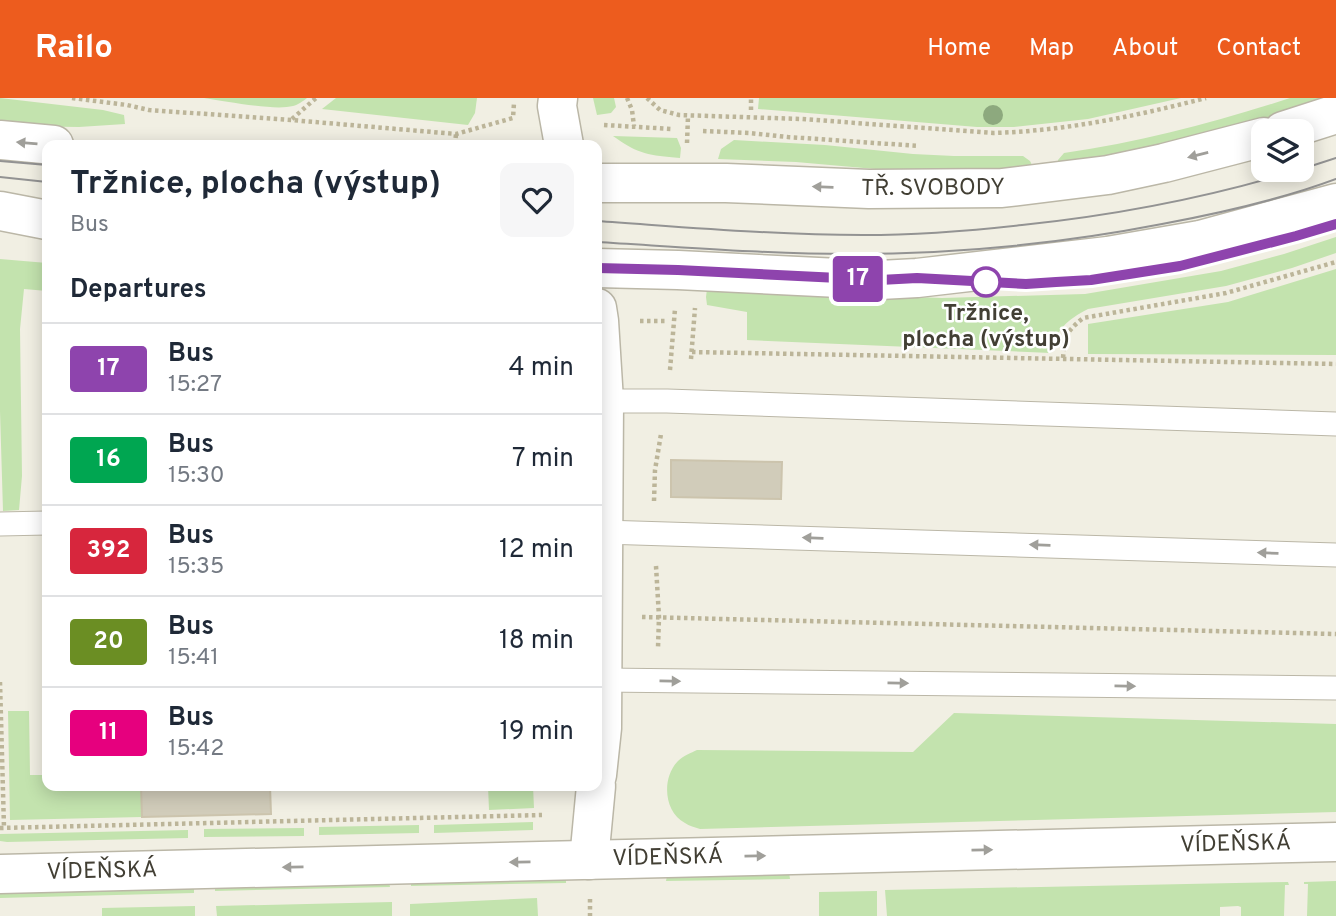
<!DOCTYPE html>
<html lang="en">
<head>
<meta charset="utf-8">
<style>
	:root { --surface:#fff; --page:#f6f6f7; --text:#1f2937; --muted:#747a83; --line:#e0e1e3; --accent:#ed5c1e }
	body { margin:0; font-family:Overpass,sans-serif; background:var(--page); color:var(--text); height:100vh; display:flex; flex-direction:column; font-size:26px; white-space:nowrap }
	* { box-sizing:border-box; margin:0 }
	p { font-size:23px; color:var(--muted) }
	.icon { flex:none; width:38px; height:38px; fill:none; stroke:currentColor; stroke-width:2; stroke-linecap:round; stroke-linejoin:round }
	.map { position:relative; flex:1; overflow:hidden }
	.panel { position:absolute; left:42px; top:42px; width:560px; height:651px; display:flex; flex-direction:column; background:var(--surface); border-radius:14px; box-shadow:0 4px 18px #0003 }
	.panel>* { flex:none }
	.badge { padding:0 14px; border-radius:5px; font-size:24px; line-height:46px }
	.tools { position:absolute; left:1251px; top:21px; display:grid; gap:14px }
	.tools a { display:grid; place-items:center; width:63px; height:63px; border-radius:14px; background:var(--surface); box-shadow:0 4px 18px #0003; font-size:35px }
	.map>.badge { position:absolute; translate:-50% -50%; box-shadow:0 0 0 4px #fff }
	h2 { padding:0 28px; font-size:26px; line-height:63px }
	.round { display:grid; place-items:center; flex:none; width:74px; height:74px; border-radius:14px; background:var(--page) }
	.head { display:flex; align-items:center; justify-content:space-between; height:119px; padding:0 28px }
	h1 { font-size:33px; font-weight:700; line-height:52px }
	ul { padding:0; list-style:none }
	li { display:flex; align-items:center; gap:21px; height:91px; padding:0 28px; border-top:2px solid var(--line) }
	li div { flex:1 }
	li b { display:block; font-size:26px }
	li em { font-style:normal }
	li .badge { min-width:77px; font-weight:700; text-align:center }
	header { display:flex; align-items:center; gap:42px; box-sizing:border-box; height:98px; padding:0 35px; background:var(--accent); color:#fff }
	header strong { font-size:33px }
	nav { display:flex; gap:38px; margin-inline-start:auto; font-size:24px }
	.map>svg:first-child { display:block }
</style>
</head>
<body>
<header>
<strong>Railo</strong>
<nav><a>Home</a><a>Map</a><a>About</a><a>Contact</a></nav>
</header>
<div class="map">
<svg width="1336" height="818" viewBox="0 0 1336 818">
	<rect width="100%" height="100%" fill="#f1efe3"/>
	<!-- green -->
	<g fill="#c3e3ae">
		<polygon points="0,0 103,12 124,17 125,26 79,29 0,28"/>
		<path d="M 204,0 L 307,0 C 303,3 298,7 293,8 C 274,13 225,3 204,0 Z"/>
		<polygon points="336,0 477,0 475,15 468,27 322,11"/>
		<polygon points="593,0 614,0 616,9 611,15 597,17"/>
		<polygon points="759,0 1181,0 1088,21 1014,29 977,29 758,11"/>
		<path d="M 1290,0 L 1322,0 L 1326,5 L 1213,41 L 1058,66 L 1058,62 L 1064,55 C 1142,44 1216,24 1290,0 Z"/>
		<path d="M 613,38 L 677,40 L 681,50 L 680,60 C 649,57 639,57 613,38 Z"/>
		<polygon points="734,42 825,47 913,56 954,58 1023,58 1030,63 1033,69 920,75 796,64 718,61 721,51"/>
		<path d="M 1336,139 L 1336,155 L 1292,170 L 1226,188 L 1088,211 C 1067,222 1056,231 1051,255 L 747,242 L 747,214 L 707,207 L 706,199 L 707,191 L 942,200 L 1085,196 L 1221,173 L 1284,156 Z"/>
		<polygon points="0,161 47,165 47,193 24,191 20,231 22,378 19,412 3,413 0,313"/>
		<polygon points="1336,171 1336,257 1088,256 1088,226 1228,204"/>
		<polygon points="8,613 29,613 30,677 47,677 47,688 141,688 142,719 10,722"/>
		<path d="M 954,615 L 1336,626 L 1336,714 L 700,731 C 695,729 689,728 685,725 C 663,713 662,679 678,663 C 684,657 691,655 697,652 L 913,654 Z"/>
		<polygon points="488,688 533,688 534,710 489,712"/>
		<polygon points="533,724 533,732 434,735 434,727"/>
		<polygon points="419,727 419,735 319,737 319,729"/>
		<polygon points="304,730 304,738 204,739 204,731"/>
		<polygon points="188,732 188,740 7,744 0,743 0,736"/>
		<polygon points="789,774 790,781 666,783 667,778"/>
		<polygon points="566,777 566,785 411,788 411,783"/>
		<polygon points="1336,783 1336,818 1307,818 1308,786 1304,786 1304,784"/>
		<polygon points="389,784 390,789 215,793 215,789"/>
		<polygon points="1288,784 1289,787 1285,787 1284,818 1241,818 1241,809 1238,808 1220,809 1220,818 887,818 885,792"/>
		<polygon points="0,790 194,790 194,795 0,800"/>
		<polygon points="877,793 877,818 819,818 819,794"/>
		<polygon points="537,800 538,818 410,818 410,806"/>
		<polygon points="392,804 392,818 217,818 216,808"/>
		<polygon points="195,808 195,818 102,818 102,810"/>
	</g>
	<!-- building -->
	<g fill="#d1ccba" stroke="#ccc4ad" stroke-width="2">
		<polygon points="671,362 782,364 781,401 671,399"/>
		<polygon points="141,688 270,688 271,716 142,719"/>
	</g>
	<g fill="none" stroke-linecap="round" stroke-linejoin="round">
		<defs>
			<g id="service">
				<polyline points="604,303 667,303 1336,326"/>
				<polyline points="0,426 47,425"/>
				<polyline points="603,434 1336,457"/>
				<polyline points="602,582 1336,590"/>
			</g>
			<g id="minor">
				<polyline points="558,0 557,8 564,47"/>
				<polyline points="597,210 599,223 604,303 602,630 597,677"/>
				<polyline points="589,762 596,688"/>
				<path id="s1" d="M 0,776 L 1336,744"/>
			</g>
			<g id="tertiary">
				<polyline points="1283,33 1336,16"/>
				<polyline points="0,42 54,47"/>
				<path id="s2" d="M 597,85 L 726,85 L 869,91 L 1002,90 L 1108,77 L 1164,65 L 1264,39"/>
				<polyline points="0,113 47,122"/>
				<polyline points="597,170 678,172 880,182 917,180 1108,158 1200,142 1336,105"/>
			</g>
		</defs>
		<!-- service casing -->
		<use href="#service" stroke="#bbb7a7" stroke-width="25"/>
		<!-- minor casing -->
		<use href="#minor" stroke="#bbb7a7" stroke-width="41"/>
		<!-- tertiary casing -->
		<use href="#tertiary" stroke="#bbb7a7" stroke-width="41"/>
		<!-- path -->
		<g stroke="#bcb599" stroke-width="4.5" stroke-dasharray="3.5 3.5" stroke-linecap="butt">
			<polyline points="72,0 127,7 149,12 291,22 456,36 513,20 514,5"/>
			<polyline points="627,0 632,12 634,28"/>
			<path d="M 647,0 L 660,12 L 679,17 L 802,21 L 993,35 C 1065,33 1136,18 1206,0"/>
			<polyline points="751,12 751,0"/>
			<polyline points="292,21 316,0"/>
			<polyline points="604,27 672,31"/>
			<polyline points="703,33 749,35 788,39 919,48"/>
			<polyline points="687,45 688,18"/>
			<polyline points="455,47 456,36"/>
			<polyline points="640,223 667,223"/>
			<polyline points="692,254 1336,266"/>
			<path d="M 1063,260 C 1065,238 1065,235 1083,220 L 1226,195 L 1336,164"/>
			<polyline points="691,261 695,210"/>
			<polyline points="670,272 675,211"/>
			<polyline points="654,403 655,372 661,336"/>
			<polyline points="656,468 659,519 658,550"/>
			<polyline points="642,519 1336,536"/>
			<polyline points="0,584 4,730"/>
			<polyline points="0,730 542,717"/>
			<polyline points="590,801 590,818"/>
		</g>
		<!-- service -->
		<use href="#service" stroke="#fff" stroke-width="23"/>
		<!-- minor -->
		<use href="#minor" stroke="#fff" stroke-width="38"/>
		<!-- tertiary -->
		<use href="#tertiary" stroke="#fff" stroke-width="38"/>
		<!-- tram -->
		<g stroke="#939393" stroke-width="2">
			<polyline points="0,63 47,67"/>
			<polyline points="1302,71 1336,60"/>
			<polyline points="0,79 47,84"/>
			<path d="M 597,123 C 685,129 774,137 863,137 C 916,137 969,133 1022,127 C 1117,117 1207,100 1298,72"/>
			<path d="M 597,144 C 681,149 766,156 851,156 C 955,156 1059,146 1162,126 C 1221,115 1280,102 1336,81"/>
		</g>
	</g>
	<!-- trees -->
	<circle fill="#8da97e" cx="993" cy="17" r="10"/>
	<!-- one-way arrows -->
	<defs><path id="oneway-solid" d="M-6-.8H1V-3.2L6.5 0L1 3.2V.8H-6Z" transform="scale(1.75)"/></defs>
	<g fill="#a09f9a">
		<use href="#oneway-solid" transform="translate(27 45) rotate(-175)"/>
		<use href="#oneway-solid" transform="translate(1198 57) rotate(166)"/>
		<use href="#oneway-solid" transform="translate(823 89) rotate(-178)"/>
		<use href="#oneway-solid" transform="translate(813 440) rotate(-178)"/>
		<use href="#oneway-solid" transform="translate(1040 447) rotate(-178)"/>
		<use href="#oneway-solid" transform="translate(1268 455) rotate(-178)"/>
		<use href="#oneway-solid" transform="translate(670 583) rotate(1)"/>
		<use href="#oneway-solid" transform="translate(898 585) rotate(1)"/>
		<use href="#oneway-solid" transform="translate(1125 588) rotate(1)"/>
		<use href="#oneway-solid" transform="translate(982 752) rotate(-1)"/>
		<use href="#oneway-solid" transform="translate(755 758) rotate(-1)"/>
		<use href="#oneway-solid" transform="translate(520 764) rotate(179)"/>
		<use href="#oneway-solid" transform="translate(293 769) rotate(179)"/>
	</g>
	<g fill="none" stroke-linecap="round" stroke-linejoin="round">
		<defs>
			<polyline id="line" points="597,170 678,172 880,182 917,180 1026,186 1056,184 1091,182 1180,168 1296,138 1336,126"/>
		</defs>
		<!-- line casing -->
		<use href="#line" stroke="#fff" stroke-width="16"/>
		<!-- line -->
		<use href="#line" stroke="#8e44ad" stroke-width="10"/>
	</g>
	<!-- markers -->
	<circle fill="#fff" stroke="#8e44ad" stroke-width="3.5" cx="986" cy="184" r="14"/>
	<g text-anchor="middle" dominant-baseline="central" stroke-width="5" stroke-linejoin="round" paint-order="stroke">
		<!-- street labels -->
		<g font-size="23" fill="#423f34" stroke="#fff">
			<text stroke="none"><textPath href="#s2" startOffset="336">TŘ. SVOBODY</textPath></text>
			<text stroke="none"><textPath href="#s1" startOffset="1236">VÍDEŇSKÁ</textPath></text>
			<text stroke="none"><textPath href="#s1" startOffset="668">VÍDEŇSKÁ</textPath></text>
			<text stroke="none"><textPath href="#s1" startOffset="102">VÍDEŇSKÁ</textPath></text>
		</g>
		<!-- stop labels -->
		<g font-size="23" font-weight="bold" fill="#423f34" stroke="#fff">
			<text x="986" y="216">Tržnice,<tspan x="986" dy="26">plocha (výstup)</tspan></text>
		</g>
	</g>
</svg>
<div class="tools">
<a><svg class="icon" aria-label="layers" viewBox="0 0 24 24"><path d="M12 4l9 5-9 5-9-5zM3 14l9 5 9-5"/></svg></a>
</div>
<b class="badge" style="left:858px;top:181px;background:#8e44ad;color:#fff">17</b>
<section class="panel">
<div class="head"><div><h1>Tržnice, plocha (výstup)</h1><p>Bus</p></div><a class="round"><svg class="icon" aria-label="heart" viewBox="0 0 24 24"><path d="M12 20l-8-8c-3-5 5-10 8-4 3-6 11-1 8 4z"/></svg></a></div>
<h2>Departures</h2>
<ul>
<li><span class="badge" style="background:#8e44ad;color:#fff">17</span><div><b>Bus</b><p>15:27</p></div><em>4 min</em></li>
<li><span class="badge" style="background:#00a651;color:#fff">16</span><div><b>Bus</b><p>15:30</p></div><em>7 min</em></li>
<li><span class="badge" style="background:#d7263d;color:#fff">392</span><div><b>Bus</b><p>15:35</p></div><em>12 min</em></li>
<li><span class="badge" style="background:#6b8e23;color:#fff">20</span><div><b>Bus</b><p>15:41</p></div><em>18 min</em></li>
<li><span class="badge" style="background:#e6007e;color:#fff">11</span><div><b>Bus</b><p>15:42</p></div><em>19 min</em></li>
</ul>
</section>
</div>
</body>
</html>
